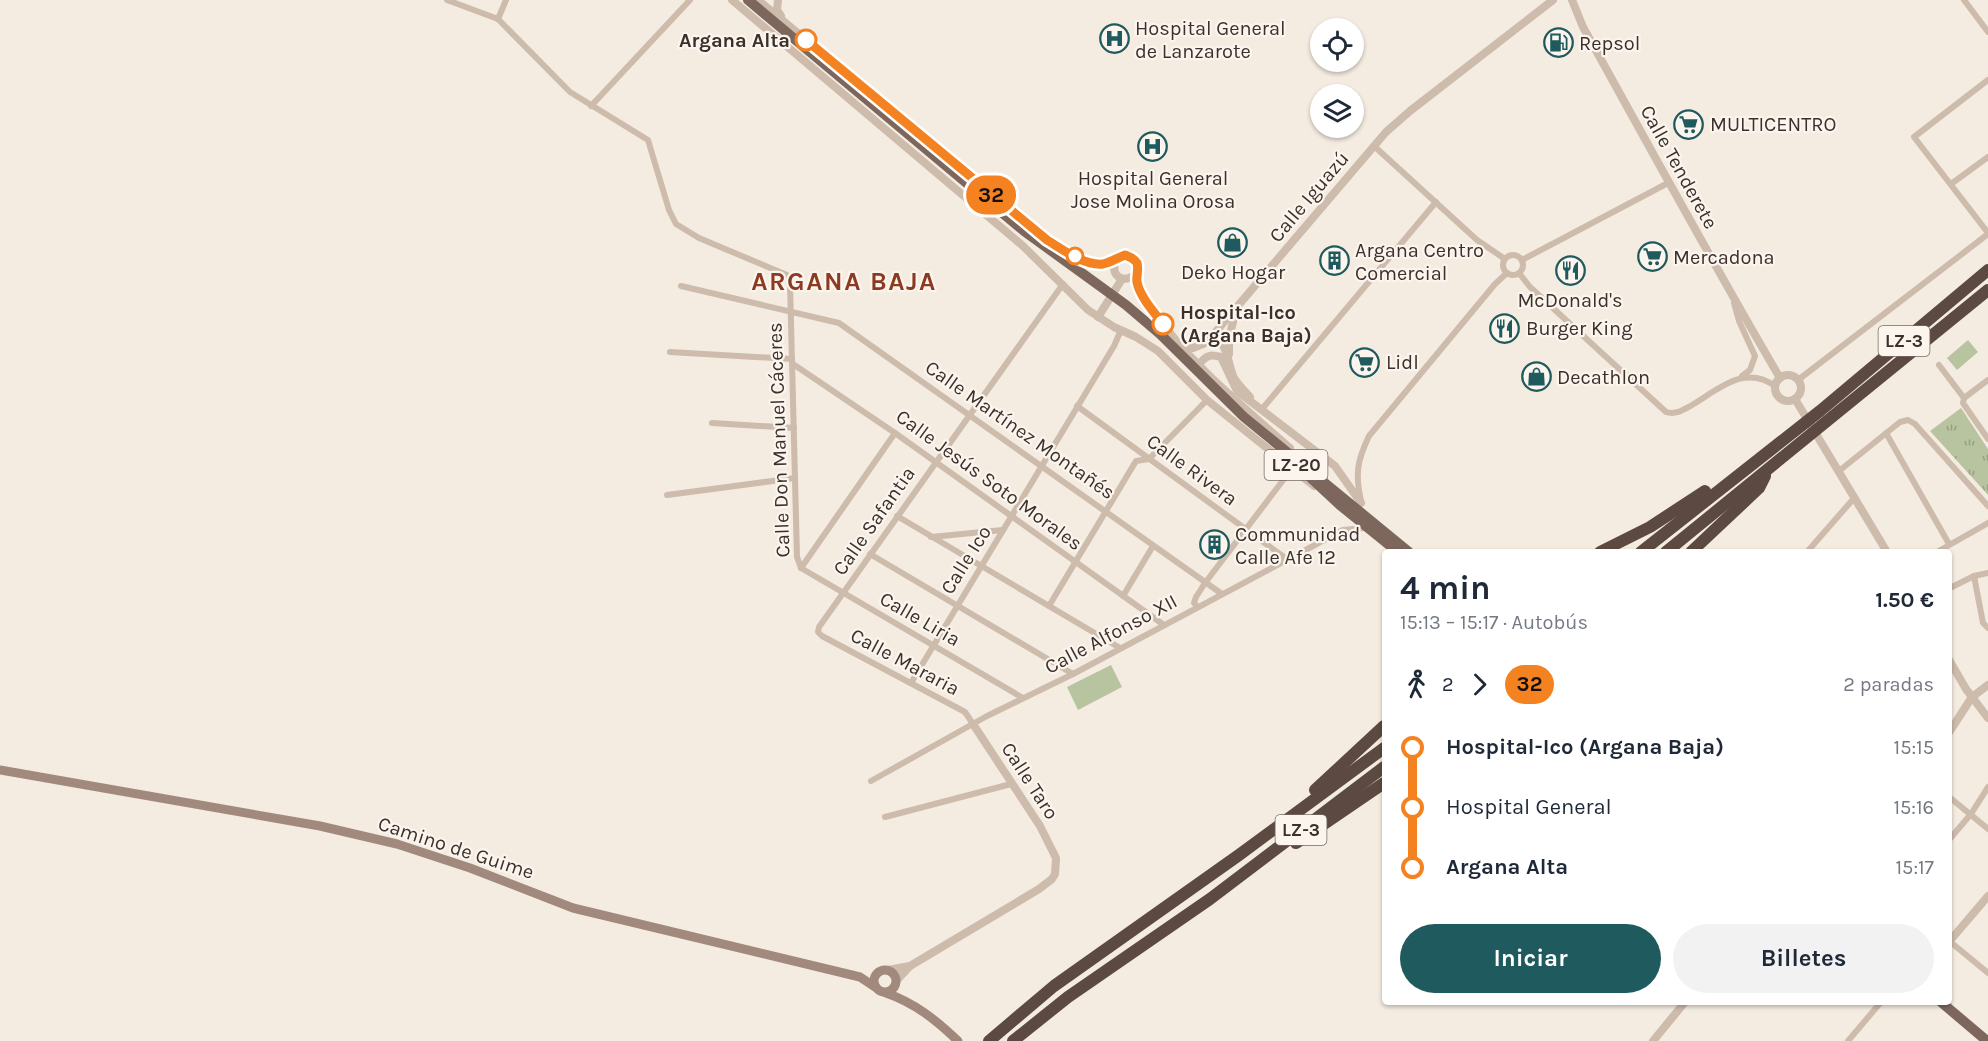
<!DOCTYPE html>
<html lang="es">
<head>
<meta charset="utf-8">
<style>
	:root { --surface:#fff; --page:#f2f2f3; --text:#1f2937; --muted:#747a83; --accent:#1f5a5e }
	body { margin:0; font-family:Karla,sans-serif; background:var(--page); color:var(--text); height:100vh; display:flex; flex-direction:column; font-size:22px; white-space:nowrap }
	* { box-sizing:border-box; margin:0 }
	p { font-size:20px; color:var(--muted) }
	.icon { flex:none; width:33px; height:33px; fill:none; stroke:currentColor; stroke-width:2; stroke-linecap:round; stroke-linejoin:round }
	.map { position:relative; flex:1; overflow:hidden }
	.panel { position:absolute; left:1382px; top:549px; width:570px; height:456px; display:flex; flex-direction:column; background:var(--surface); border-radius:6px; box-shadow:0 2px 4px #0004 }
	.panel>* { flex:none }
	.badge { padding:0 12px; border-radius:20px; font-size:21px; line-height:39px }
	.buttons { position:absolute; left:1310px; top:18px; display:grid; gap:12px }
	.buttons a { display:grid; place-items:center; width:54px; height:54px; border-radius:50%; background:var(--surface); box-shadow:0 2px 4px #0004; font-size:30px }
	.map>.badge { position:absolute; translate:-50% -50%; box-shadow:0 0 0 3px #fff }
	.legs { display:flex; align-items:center; gap:9px; height:66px; padding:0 18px; font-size:20px }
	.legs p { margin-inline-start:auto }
	.headline { display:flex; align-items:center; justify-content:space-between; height:102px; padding:0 18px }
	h1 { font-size:33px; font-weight:700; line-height:45px }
	.button { display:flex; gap:12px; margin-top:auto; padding:12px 18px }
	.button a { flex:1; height:69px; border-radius:36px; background:var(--accent); color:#fff; font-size:24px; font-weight:700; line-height:69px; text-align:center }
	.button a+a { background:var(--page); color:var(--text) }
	ul { padding:0 18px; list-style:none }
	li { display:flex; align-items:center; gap:21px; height:60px; font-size:22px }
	li i { display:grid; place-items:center; width:9px; height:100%; margin:0 8px; background:currentColor }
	li i::after { content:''; width:15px; height:15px; margin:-8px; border:4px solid; border-radius:50%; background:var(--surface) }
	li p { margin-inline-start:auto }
	li:first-child i { background:linear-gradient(#0000 50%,currentColor 0) }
	li:last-child i { background:linear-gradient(currentColor 50%,#0000 0) }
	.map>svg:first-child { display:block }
</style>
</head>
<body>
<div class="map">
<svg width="1988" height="1041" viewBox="0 0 1988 1041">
	<defs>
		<pattern id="grass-tufts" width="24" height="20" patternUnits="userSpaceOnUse" patternTransform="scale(1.5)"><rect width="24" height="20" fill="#b8c4a0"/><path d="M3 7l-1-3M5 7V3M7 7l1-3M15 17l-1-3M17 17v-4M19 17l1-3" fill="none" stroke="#97a083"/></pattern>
	</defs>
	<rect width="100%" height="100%" fill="#f4ebe1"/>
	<!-- grass -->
	<polygon fill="url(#grass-tufts)" points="1961,408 1988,449 1988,495 1930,431"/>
	<!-- pitch -->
	<g fill="#b8c4a0">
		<polygon points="1968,340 1978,352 1957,370 1947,358"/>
		<polygon points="1111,665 1122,687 1078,710 1067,687"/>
	</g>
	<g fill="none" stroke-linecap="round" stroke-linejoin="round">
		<!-- minor -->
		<g stroke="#cdbbac" stroke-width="6">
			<polyline points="447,0 498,19 570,92 648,140 669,210 676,224 699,238 787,275 790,284 797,557 801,568"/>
			<polyline points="1964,0 1988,32"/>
			<polyline points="498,19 506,0"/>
			<polyline points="1988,80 1914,137 1988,233"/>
			<polyline points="591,106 690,0"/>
			<polyline points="1374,146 1477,240 1505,259"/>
			<polyline points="1951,184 1988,157"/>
			<circle cx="1513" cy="265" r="10"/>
			<polyline points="1522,260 1668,183"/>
			<path d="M 1519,273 L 1530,287 L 1666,412 C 1676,415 1683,410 1692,405 C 1719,389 1745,364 1775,386"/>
			<polyline points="681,286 839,323 1222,594"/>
			<polyline points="1734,303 1739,321 1755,356 1750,370 1742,376"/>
			<polyline points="670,352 792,359"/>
			<polyline points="793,364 895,433 1164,625"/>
			<polyline points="1939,365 1964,398 1963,403 1988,439"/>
			<polyline points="1798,380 1988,234"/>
			<polyline points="1964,398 1988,380"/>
			<polyline points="1077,406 1288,560"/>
			<polyline points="1262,409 1436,202"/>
			<polyline points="712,423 794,428"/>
			<polyline points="1886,433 1949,544"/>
			<polyline points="1839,471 1900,422 1908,420 1915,424 1988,506"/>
			<polyline points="667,495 795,478"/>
			<path d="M 1361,501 C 1355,474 1357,461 1369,436 L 1495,284 L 1507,273"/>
			<polyline points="897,516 1120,648"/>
			<polyline points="931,537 1003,530"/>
			<polyline points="1807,552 1855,497"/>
			<polyline points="1937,552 1988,523"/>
			<polyline points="870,554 1073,674"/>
			<polyline points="801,568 1023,698"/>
			<polyline points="801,568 895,433"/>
			<polyline points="1974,576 1983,623 1988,628"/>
			<polyline points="1948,589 1974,576 1988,573"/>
			<polyline points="1123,596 1153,546"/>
			<polyline points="1049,606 1136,461 1149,459 1207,400"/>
			<polyline points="1198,607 1194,603 1196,597 1205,583 1287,475 1294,470"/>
			<polyline points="911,683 1114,346 1121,330"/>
			<polyline points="973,724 965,712 822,636 818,632 819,627 1063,284"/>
			<polyline points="871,781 987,716 1073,674 1343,530 1365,528"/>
			<polyline points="1948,796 1988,829"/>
			<polyline points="885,817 1011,784"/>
			<polyline points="1948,841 1971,814 1988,787"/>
			<polyline points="1948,940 1988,973"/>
			<polyline points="1848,1041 1881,1002"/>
		</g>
		<!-- tertiary -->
		<g stroke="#cdbbac" stroke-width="8">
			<polyline points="732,0 1023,246 1088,310 1114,327 1136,337 1158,351 1207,400 1314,486"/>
			<path d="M 758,0 L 1047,240 C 1062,249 1084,266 1103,264 C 1111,262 1117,258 1125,255 C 1144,261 1134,270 1137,284 C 1139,292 1146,301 1151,308 C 1188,362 1241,405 1290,448"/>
			<polyline points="778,0 777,10 781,16"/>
			<path d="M 1572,0 L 1583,27 C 1648,144 1712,262 1780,378"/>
			<path d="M 1115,261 C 1111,277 1123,284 1136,274"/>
			<polyline points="1098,317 1122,279"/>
			<polyline points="1213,335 1386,132 1410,111 1553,0"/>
			<path d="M 1213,335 C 1229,346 1227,362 1234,378 C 1238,385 1245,391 1250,397"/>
			<polyline points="1183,344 1193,348 1203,344 1211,339"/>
			<polyline points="1229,354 1229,338 1236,310"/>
			<path d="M 1202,361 C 1208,354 1213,355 1221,357 L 1237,391 L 1335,466 L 1361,503"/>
			<circle cx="1788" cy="388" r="13"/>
			<polyline points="1795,399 1887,552"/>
			<polyline points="1948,658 1966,689 1988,718"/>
			<polyline points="1948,734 1972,697 1988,685"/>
			<polyline points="1948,943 1988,896"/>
			<polyline points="888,970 910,966"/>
			<polyline points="896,981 910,966 1039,889 1052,879 1055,874 1056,858 1040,826 973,724"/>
			<polyline points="1653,1041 1685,1002"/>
		</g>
		<!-- secondary -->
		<g stroke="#a18a7d" stroke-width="9">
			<polyline points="0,770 320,826 397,844 470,868 573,908 860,977 875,987"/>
			<circle cx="885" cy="981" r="11"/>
			<path d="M 886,993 C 915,1003 936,1020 958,1041"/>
		</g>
		<!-- primary -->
		<g stroke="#7d675c" stroke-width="10">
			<polyline points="748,0 1024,231 1126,305 1160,334 1244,417 1409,552"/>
			<polyline points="1311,478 1340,505 1398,552"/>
			<polyline points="1941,1002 1987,1041"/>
		</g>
		<!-- motorway -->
		<g stroke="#5c4a42" stroke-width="12">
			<polyline points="1600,552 1650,527 1705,491"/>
			<polyline points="1641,552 1820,411 1988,270"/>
			<polyline points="1666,552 1988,290"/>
			<polyline points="1691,552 1759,488 1765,476"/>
			<polyline points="1315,790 1384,726"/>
			<polyline points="1296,843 1384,783"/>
			<polyline points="989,1041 1054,986 1239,855 1384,748"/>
			<polyline points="1013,1041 1068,997 1210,899 1384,767"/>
		</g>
	</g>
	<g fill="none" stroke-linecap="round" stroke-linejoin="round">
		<defs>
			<path id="line-1" d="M 806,40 L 1047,240 C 1062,249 1084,266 1103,264 C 1111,262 1117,258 1125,255 C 1130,257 1134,258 1137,263 C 1139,269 1136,276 1137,282 C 1140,297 1154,312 1163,324"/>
		</defs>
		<!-- line-1 casing -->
		<use href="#line-1" stroke="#fff" stroke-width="14"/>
		<!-- line-1 -->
		<use href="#line-1" stroke="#f58220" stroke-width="9"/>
	</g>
	<!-- icons -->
	<defs>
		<symbol id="hospital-ring" viewBox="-11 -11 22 22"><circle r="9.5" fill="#fbf5ee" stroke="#1f5a5e" stroke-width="1.5"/><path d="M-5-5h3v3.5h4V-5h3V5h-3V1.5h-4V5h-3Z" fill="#1f5a5e"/></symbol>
		<symbol id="fuel-ring" viewBox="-11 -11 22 22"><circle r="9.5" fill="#fbf5ee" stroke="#1f5a5e" stroke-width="1.5"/><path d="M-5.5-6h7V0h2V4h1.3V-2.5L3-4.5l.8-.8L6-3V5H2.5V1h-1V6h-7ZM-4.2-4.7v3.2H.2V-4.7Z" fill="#1f5a5e"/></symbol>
		<symbol id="supermarket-ring" viewBox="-11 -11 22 22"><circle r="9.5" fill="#fbf5ee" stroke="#1f5a5e" stroke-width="1.5"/><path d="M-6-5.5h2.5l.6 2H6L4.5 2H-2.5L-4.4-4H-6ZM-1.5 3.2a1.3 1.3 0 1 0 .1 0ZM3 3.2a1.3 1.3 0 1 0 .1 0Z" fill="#1f5a5e"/></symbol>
		<symbol id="shop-ring" viewBox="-11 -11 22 22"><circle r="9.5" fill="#fbf5ee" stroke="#1f5a5e" stroke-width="1.5"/><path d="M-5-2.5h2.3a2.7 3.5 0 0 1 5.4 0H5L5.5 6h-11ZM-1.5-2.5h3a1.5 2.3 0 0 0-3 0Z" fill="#1f5a5e"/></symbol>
		<symbol id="building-ring" viewBox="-11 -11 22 22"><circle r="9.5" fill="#fbf5ee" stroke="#1f5a5e" stroke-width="1.5"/><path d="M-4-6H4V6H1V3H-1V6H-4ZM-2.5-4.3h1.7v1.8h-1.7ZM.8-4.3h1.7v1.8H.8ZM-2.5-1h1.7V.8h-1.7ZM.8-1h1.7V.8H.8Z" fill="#1f5a5e"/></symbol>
		<symbol id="restaurant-ring" viewBox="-11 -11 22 22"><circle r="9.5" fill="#fbf5ee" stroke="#1f5a5e" stroke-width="1.5"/><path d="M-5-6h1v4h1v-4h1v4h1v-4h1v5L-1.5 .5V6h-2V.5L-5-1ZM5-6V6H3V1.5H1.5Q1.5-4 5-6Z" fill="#1f5a5e"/></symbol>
	</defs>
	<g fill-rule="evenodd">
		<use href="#hospital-ring" x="1098" y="22" width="33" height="33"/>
		<use href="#fuel-ring" x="1542" y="26" width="33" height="33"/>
		<use href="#supermarket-ring" x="1672" y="108" width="33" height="33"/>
		<use href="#hospital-ring" x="1136" y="130" width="33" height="33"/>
		<use href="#shop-ring" x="1216" y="226" width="33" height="33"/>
		<use href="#supermarket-ring" x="1636" y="240" width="33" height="33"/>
		<use href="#building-ring" x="1318" y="244" width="33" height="33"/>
		<use href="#restaurant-ring" x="1554" y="254" width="33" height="33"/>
		<use href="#restaurant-ring" x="1488" y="312" width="33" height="33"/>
		<use href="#supermarket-ring" x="1348" y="346" width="33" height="33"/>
		<use href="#shop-ring" x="1520" y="360" width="33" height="33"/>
		<use href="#building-ring" x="1198" y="528" width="33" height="33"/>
	</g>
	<!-- markers -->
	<g fill="#fff" stroke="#f58220" stroke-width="3">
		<circle cx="806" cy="40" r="10"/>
		<circle cx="1075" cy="256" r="8"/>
		<circle cx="1163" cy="324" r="10"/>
	</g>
	<g text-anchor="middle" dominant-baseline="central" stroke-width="4.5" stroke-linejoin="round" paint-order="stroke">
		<!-- shield labels -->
		<g fill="#fbf5ee" stroke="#756b66" stroke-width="1.5">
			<rect x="1878.5" y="326" width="51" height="30" rx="4.5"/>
			<rect x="1264.5" y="450" width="63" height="30" rx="4.5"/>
			<rect x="1275.5" y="815" width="51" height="30" rx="4.5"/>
		</g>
		<g font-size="18" font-weight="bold" fill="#3b302b">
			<text x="1904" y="341">LZ-3</text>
			<text x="1296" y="465">LZ-20</text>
			<text x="1301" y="830">LZ-3</text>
		</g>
		<!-- poi labels -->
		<g font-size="20" fill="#3b302b" stroke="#fbf5ee" text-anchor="start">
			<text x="1135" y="28">Hospital General<tspan x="1135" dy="23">de Lanzarote</tspan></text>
			<text x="1579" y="43">Repsol</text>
			<text x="1710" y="124">MULTICENTRO</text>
			<text x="1153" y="178" text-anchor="middle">Hospital General<tspan x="1153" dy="23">Jose Molina Orosa</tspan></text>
			<text x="1355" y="250">Argana Centro<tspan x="1355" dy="23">Comercial</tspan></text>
			<text x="1673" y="257">Mercadona</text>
			<text x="1233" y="272" text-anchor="middle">Deko Hogar</text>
			<text x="1570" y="300" text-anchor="middle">McDonald's</text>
			<text x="1526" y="328">Burger King</text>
			<text x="1386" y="362">Lidl</text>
			<text x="1557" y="377">Decathlon</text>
			<text x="1235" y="534">Communidad<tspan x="1235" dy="23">Calle Afe 12</tspan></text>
		</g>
		<!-- stop labels -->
		<g font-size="20" font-weight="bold" fill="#3b302b" stroke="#fbf5ee" text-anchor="end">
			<text x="790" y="40">Argana Alta</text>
			<text x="1180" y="312" text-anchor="start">Hospital-Ico<tspan x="1180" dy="23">(Argana Baja)</tspan></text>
		</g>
		<!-- street labels -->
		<g font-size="20" fill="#3b302b" stroke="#fbf5ee">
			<text transform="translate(1679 167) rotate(61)">Calle Tenderete</text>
			<text transform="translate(1309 197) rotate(-50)">Calle Iguazú</text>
			<text transform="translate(1020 430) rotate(35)">Calle Martínez Montañés</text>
			<text transform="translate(779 440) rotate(-92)">Calle Don Manuel Cáceres</text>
			<text transform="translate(1192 470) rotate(36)">Calle Rivera</text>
			<text transform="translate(989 480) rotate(36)">Calle Jesús Soto Morales</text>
			<text transform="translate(874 521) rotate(-55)">Calle Safantia</text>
			<text transform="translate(966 560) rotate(-58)">Calle Ico</text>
			<text transform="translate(920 619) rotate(30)">Calle Liria</text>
			<text transform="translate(1111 634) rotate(-28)">Calle Alfonso XII</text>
			<text transform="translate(905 662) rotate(28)">Calle Mararia</text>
			<text transform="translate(1030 781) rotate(57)">Calle Taro</text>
			<text transform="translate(456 848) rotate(18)">Camino de Guime</text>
		</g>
		<!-- district labels -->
		<g font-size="26" font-weight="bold" letter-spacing="1.5" fill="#8c3b22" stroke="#fbf5ee">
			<text x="844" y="281">ARGANA BAJA</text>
		</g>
	</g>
</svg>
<div class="buttons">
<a><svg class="icon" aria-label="locate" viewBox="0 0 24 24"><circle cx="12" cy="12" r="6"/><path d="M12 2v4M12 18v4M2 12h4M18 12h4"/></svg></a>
<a><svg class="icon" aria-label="layers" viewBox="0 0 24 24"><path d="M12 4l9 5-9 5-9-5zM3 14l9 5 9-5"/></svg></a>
</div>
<b class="badge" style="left:991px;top:195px;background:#f58220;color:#111">32</b>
<section class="panel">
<div class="headline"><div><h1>4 min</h1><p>15:13 – 15:17 · Autobús</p></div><b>1.50 €</b></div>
<div class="legs"><svg class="icon" aria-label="walk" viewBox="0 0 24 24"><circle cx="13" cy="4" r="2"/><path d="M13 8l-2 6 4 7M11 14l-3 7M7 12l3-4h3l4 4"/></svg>2<svg class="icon" aria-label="forward" viewBox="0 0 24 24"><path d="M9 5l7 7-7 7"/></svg><b class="badge" style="background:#f58220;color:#111">32</b><p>2 paradas</p></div>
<ul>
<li><i style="color:#f58220"></i><b>Hospital-Ico (Argana Baja)</b><p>15:15</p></li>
<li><i style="color:#f58220"></i><span>Hospital General</span><p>15:16</p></li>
<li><i style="color:#f58220"></i><b>Argana Alta</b><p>15:17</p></li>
</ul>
<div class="button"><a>Iniciar</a><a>Billetes</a></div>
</section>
</div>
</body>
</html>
